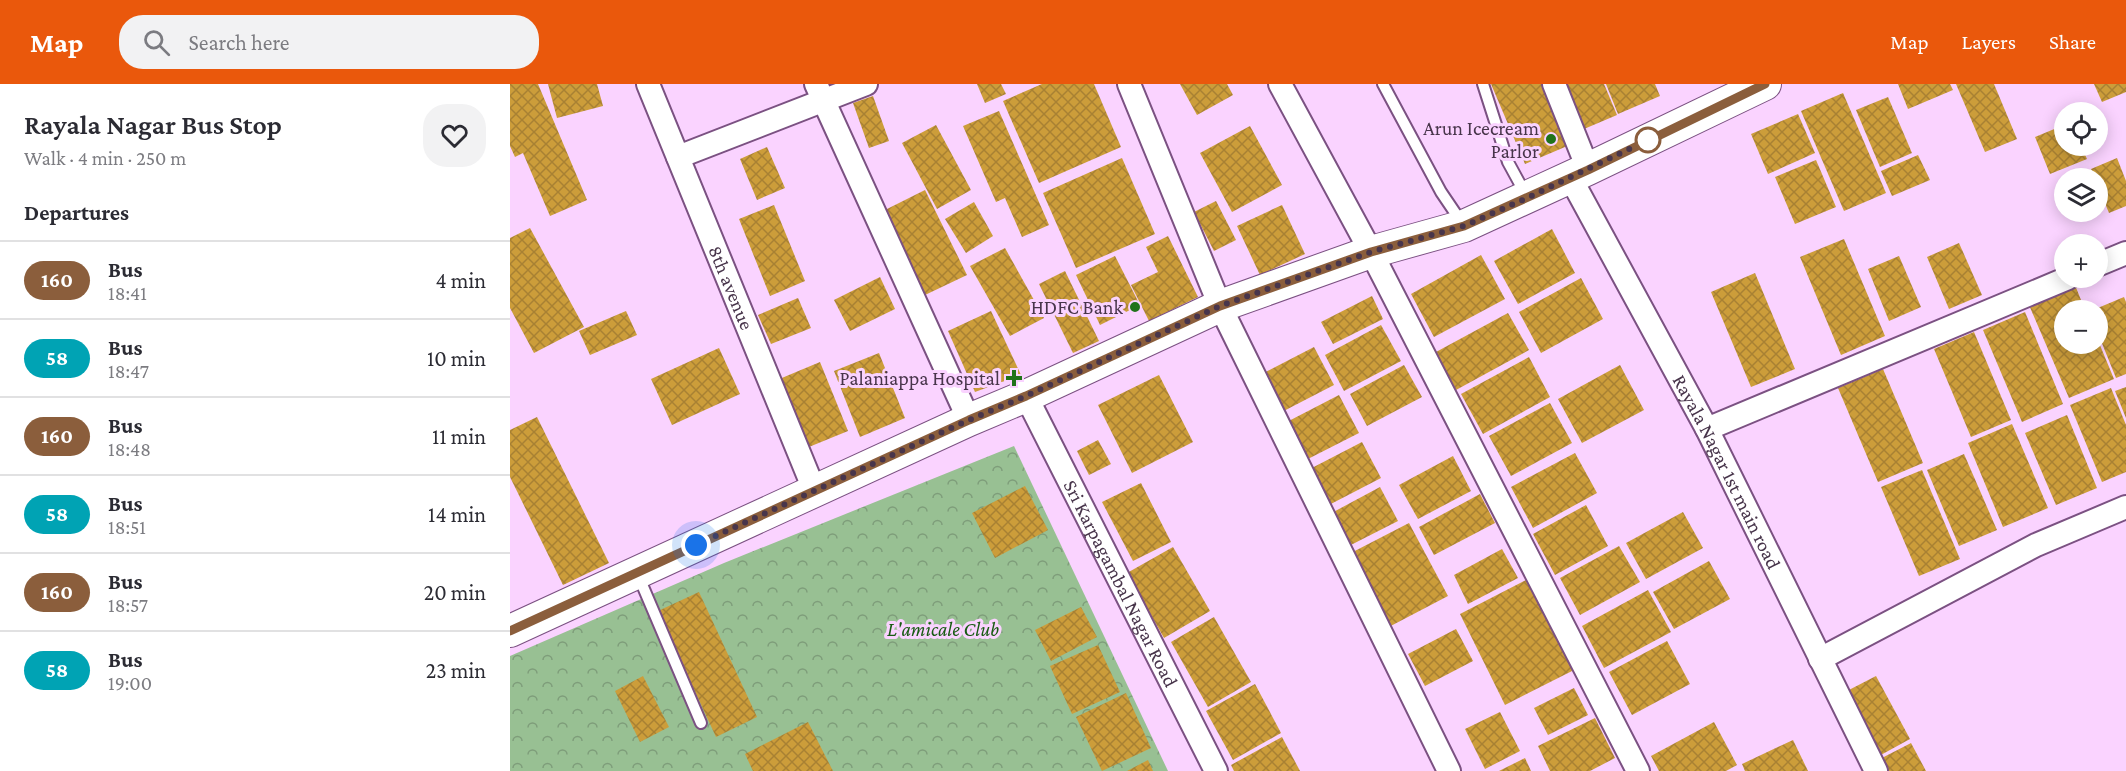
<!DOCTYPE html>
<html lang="en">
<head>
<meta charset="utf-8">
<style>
	:root { --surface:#fff; --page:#f2f2f3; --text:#2b2b33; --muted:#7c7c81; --line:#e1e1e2; --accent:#ea580c }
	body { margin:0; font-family:"Crimson Pro",serif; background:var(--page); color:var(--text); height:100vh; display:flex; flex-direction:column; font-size:22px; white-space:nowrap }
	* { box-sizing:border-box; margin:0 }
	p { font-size:20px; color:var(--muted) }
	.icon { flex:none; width:33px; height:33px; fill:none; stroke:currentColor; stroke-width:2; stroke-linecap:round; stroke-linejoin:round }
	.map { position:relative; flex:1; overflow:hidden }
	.side { display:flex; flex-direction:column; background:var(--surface); width:510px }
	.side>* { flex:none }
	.badge { padding:0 12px; border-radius:20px; font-size:21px; line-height:39px }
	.controls { position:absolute; left:1544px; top:18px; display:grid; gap:12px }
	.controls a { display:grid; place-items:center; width:54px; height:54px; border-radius:50%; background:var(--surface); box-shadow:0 3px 15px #0003; font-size:30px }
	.you { position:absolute; width:30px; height:30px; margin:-15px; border:4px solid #fff; border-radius:50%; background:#1a73e8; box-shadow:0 0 0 9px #1a73e833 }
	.map>.badge { position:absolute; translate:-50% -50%; box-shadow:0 0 0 3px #fff }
	h2 { padding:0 24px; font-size:22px; line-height:54px }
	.round { display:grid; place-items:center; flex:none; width:63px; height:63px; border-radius:24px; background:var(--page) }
	.head { display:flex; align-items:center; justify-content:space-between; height:102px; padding:0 24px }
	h1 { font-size:28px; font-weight:600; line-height:45px }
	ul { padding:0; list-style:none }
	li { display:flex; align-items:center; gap:18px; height:78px; padding:0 24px; border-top:2px solid var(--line) }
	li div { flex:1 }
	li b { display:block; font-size:22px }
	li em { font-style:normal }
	li .badge { min-width:66px; font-weight:700; text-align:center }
	header { display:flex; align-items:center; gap:36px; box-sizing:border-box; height:84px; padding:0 30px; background:var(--accent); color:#fff }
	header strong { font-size:28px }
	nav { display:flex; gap:33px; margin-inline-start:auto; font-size:21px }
	.search { width:420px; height:54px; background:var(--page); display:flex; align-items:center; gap:15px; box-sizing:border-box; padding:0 21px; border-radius:24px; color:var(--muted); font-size:22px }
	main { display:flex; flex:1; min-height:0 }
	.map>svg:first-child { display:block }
</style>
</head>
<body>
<header>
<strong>Map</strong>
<div class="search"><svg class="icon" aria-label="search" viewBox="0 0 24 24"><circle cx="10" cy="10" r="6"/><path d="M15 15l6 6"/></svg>Search here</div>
<nav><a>Map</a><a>Layers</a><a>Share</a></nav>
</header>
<main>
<section class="side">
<div class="head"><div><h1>Rayala Nagar Bus Stop</h1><p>Walk · 4 min · 250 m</p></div><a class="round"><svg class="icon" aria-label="heart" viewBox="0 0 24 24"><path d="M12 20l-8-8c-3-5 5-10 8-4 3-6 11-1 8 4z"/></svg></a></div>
<h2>Departures</h2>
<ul>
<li><span class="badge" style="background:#8b5e3c;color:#fff">160</span><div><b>Bus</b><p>18:41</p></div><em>4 min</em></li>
<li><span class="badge" style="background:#00a3b4;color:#fff">58</span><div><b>Bus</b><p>18:47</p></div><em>10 min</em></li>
<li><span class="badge" style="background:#8b5e3c;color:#fff">160</span><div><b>Bus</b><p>18:48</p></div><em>11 min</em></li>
<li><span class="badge" style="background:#00a3b4;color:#fff">58</span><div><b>Bus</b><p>18:51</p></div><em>14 min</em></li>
<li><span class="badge" style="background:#8b5e3c;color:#fff">160</span><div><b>Bus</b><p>18:57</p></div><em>20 min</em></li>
<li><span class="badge" style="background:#00a3b4;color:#fff">58</span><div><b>Bus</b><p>19:00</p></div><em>23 min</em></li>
</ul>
</section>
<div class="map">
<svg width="1616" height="687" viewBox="0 0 1616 687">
	<defs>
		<pattern id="park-crowns" width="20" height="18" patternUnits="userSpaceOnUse" patternTransform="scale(1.5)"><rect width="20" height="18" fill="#98c093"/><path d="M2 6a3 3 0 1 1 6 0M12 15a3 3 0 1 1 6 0" fill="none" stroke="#7e9d7a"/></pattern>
		<pattern id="building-cross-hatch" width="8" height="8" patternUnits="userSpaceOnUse" patternTransform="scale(1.5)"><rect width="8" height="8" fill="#cc9d3a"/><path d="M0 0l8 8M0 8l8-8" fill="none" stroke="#a88133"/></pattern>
	</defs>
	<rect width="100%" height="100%" fill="#fad3ff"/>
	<!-- park -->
	<polygon fill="url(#park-crowns)" points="504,362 658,687 0,687 0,572 214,479"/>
	<!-- building -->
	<g fill="url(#building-cross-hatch)">
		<polygon points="0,0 28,0 77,116 40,132 13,69 5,73 0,62"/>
		<polygon points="38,0 87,0 93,22 47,34"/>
		<polygon points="467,0 491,0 496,10 475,19"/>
		<polygon points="532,0 584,0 611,63 529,99 493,17"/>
		<polygon points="670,0 717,0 723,11 687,31"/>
		<polygon points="981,0 1037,0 1062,60 1015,80"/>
		<polygon points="1055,0 1094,0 1107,31 1074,45"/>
		<polygon points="1096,0 1145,0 1150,12 1108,30"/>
		<polygon points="1388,0 1440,0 1443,6 1398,25"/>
		<polygon points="1446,0 1484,0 1507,55 1475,68"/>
		<polygon points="1584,0 1616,0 1616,8 1592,18"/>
		<polygon points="1333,9 1376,109 1334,127 1291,27"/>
		<polygon points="363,12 379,57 359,64 343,19"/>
		<polygon points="1378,13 1402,69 1370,83 1346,26"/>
		<polygon points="489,27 539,141 512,153 495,114 486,118 453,42"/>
		<polygon points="1288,30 1305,69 1258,90 1241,50"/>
		<polygon points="426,41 461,106 427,125 392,59"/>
		<polygon points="1554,41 1554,62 1571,62 1577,75 1540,90 1525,53"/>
		<polygon points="740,42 772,101 722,128 690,69"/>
		<polygon points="257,63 275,104 247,116 230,75"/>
		<polygon points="1408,71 1420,96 1382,112 1371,87"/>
		<polygon points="612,74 645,150 566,184 533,109"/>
		<polygon points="1607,74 1616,97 1616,122 1599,129 1587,100 1587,94 1585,94 1581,85"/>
		<polygon points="1306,76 1326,123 1285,140 1265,93"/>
		<polygon points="415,106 457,191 415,211 373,127"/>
		<polygon points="706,117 726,156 704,167 684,128"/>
		<polygon points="464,118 483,152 456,169 435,135"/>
		<polygon points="264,121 295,197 260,212 229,135"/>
		<polygon points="772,121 795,170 750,191 727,142"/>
		<polygon points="20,144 74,243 24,269 0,224 0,154"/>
		<polygon points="1042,145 1065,189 1008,220 984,177"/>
		<polygon points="658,152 688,213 639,237 621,201 648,188 636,163"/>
		<polygon points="1334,155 1375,252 1331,271 1290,173"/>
		<polygon points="1449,159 1472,211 1439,225 1417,173"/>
		<polygon points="495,164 534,234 500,252 460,182"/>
		<polygon points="971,171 995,215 924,253 901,210"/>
		<polygon points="605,172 630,221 590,241 566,191"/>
		<polygon points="1389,172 1411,223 1379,237 1358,185"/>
		<polygon points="555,187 589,257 563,269 529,200"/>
		<polygon points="1245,189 1285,285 1241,303 1201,208"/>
		<polygon points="370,193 385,225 340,247 324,216"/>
		<polygon points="1071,194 1093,235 1031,269 1009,228"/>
		<polygon points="1565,201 1575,226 1554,226 1554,260 1587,260 1587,254 1604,295 1559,314 1519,221"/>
		<polygon points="862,212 873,235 823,260 811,238"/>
		<polygon points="1614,213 1616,218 1616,290 1606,294 1587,247 1587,226 1583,226"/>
		<polygon points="288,214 301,244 261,260 248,231"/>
		<polygon points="116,227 127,251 80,271 69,247"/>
		<polygon points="481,227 511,291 465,308 438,247"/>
		<polygon points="1515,228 1553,320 1512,338 1473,246"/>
		<polygon points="998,229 1019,266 946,306 926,268"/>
		<polygon points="871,241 891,277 834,307 815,271"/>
		<polygon points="1464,248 1501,336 1461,353 1424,265"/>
		<polygon points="804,263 824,301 766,331 746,293"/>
		<polygon points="209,264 230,310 162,341 141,295"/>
		<polygon points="369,269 395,334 350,353 324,287"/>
		<polygon points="1019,273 1040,313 973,350 951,310"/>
		<polygon points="310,278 338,347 294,365 267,296"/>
		<polygon points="894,281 912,313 857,342 840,310"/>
		<polygon points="1110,281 1134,326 1072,359 1048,315"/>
		<polygon points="1373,285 1413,379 1368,398 1328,304"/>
		<polygon points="649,291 683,358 622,389 588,321"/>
		<polygon points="1616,303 1616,334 1605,307"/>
		<polygon points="1601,304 1616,341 1616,388 1592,398 1560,321"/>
		<polygon points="829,311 849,349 790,379 771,341"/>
		<polygon points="1040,319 1062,359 1001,392 979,352"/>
		<polygon points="1557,331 1587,404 1546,421 1515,349"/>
		<polygon points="27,333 99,479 53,501 0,393 0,346"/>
		<polygon points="1502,340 1538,424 1493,443 1458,359"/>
		<polygon points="588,356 601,380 579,391 567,367"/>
		<polygon points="852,358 871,394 817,422 798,386"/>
		<polygon points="1065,369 1087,409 1023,444 1001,403"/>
		<polygon points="1454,370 1487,446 1449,462 1417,386"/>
		<polygon points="943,372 961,407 908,435 889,401"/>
		<polygon points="1412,386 1450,475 1409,492 1371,403"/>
		<polygon points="631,399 661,458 623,477 592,418"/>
		<polygon points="515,402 538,446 485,474 462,429"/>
		<polygon points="870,403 888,437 833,465 816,432"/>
		<polygon points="970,410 985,439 924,471 909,443"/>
		<polygon points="1076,421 1098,462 1045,491 1023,450"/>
		<polygon points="1173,428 1193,464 1136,495 1116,459"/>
		<polygon points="899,439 938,512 875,545 837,471"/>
		<polygon points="1109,462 1130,498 1070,531 1050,494"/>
		<polygon points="663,463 700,527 654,554 617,489"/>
		<polygon points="992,465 1008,494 958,520 944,491"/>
		<polygon points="1199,477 1220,515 1164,545 1143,508"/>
		<polygon points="1018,495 1064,586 995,621 950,530"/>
		<polygon points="1138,506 1161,548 1094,584 1072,542"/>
		<polygon points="189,508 247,633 206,653 148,527"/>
		<polygon points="571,523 587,553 541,577 525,546"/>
		<polygon points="704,533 741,598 698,623 661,558"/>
		<polygon points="946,545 963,577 915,602 898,570"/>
		<polygon points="1157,557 1180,600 1122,631 1099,588"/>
		<polygon points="588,561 610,608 562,630 540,582"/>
		<polygon points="133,592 159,643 130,658 105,607"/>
		<polygon points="1366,592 1400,655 1369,672 1335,608"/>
		<polygon points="745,600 771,649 723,676 696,627"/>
		<polygon points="1064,604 1078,631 1038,651 1024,624"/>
		<polygon points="616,609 641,664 592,687 566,633"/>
		<polygon points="990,628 1010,667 975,685 955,645"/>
		<polygon points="1085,634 1105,674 1080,687 1040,687 1028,662"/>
		<polygon points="298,638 323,687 243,687 235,670"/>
		<polygon points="1204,638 1227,681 1216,687 1149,687 1141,672"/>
		<polygon points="772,653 790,687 724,687 721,681"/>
		<polygon points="1283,656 1298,687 1235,687 1232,680"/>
		<polygon points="1401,659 1416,687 1374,687 1368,676"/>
		<polygon points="1015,674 1021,687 989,687"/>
		<polygon points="638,676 643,687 617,687"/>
	</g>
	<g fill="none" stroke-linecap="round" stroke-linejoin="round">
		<defs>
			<g id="service">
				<polyline points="873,0 931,108 952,139"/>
				<polyline points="973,0 998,78 1016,111"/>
				<polyline points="128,491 191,639"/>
			</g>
			<g id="minor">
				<path id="s1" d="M 138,0 L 305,408"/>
				<polyline points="306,0 459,336"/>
				<polyline points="619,0 710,222 939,687"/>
				<polyline points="770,0 861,168 1128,687"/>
				<polyline points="1044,0 1078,85"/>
				<polyline points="168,73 356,0"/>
				<path id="s2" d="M 1060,93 L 1197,345 L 1366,687"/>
				<polyline points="1587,181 1616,169"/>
				<path id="s3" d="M 516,312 L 706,687"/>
				<polyline points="1197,345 1558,194"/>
				<polyline points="1310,575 1526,461 1616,423"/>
			</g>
			<polyline id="secondary" points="0,547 459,336 516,312 710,222 861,168 954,142 1078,85 1255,0"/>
		</defs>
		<!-- service casing -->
		<use href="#service" stroke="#7b5182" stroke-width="14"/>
		<!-- minor casing -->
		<use href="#minor" stroke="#7b5182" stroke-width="26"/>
		<!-- secondary casing -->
		<use href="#secondary" stroke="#7b5182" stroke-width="34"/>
		<!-- service -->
		<use href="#service" stroke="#fff" stroke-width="10"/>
		<!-- minor -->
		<use href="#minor" stroke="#fff" stroke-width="22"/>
		<!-- secondary -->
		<use href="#secondary" stroke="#fff" stroke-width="32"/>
	</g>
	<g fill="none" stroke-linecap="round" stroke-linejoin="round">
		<defs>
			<polyline id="line" points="0,547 459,336 516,312 710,222 861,168 954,142 1078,86 1255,0"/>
		</defs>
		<!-- line casing -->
		<use href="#line" stroke="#fff" stroke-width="14"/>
		<!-- line -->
		<use href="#line" stroke="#8b5e3c" stroke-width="9"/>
		<!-- walk -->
		<polyline stroke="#48354b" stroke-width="6" stroke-dasharray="0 10.8" points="186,461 459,336 516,312 710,222 861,168 954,142 1017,114 1138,56"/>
	</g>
	<!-- markers -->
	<g fill="#21731b" stroke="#fad3ff" stroke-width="2">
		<circle cx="1041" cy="55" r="6"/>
		<circle cx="625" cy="223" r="6"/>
		<path d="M501 285h6v6h6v6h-6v6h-6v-6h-6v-6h6z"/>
	</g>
	<circle fill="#fff" stroke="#8b5e3c" stroke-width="3" cx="1138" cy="56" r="12"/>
	<g text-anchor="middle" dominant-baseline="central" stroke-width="6" stroke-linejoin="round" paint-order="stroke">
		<!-- poi labels -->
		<g font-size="20" fill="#48354b" stroke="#fad3ff" text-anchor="end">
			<text x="1029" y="44">Arun Icecream<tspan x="1029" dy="23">Parlor</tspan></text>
			<text x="613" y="223">HDFC Bank</text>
			<text x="490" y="294">Palaniappa Hospital</text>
		</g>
		<!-- street labels -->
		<g font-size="20" fill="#48354b" stroke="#fad3ff">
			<text stroke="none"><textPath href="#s1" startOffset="220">8th avenue</textPath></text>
			<text stroke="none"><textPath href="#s2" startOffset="334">Rayala Nagar 1st main road</textPath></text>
			<text stroke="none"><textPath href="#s3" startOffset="210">Sri Karpagambal Nagar Road</textPath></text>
		</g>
		<!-- park labels -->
		<g font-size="20" font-style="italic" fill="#185c13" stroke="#fad3ff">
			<text x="433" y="545">L'amicale Club</text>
		</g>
	</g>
</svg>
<div class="controls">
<a><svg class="icon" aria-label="locate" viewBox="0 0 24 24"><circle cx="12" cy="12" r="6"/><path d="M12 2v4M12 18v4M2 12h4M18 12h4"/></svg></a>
<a><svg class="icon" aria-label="layers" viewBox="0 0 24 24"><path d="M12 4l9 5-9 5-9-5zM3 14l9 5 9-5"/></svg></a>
<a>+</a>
<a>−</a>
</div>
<div class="you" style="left:186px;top:461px"></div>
</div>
</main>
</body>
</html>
